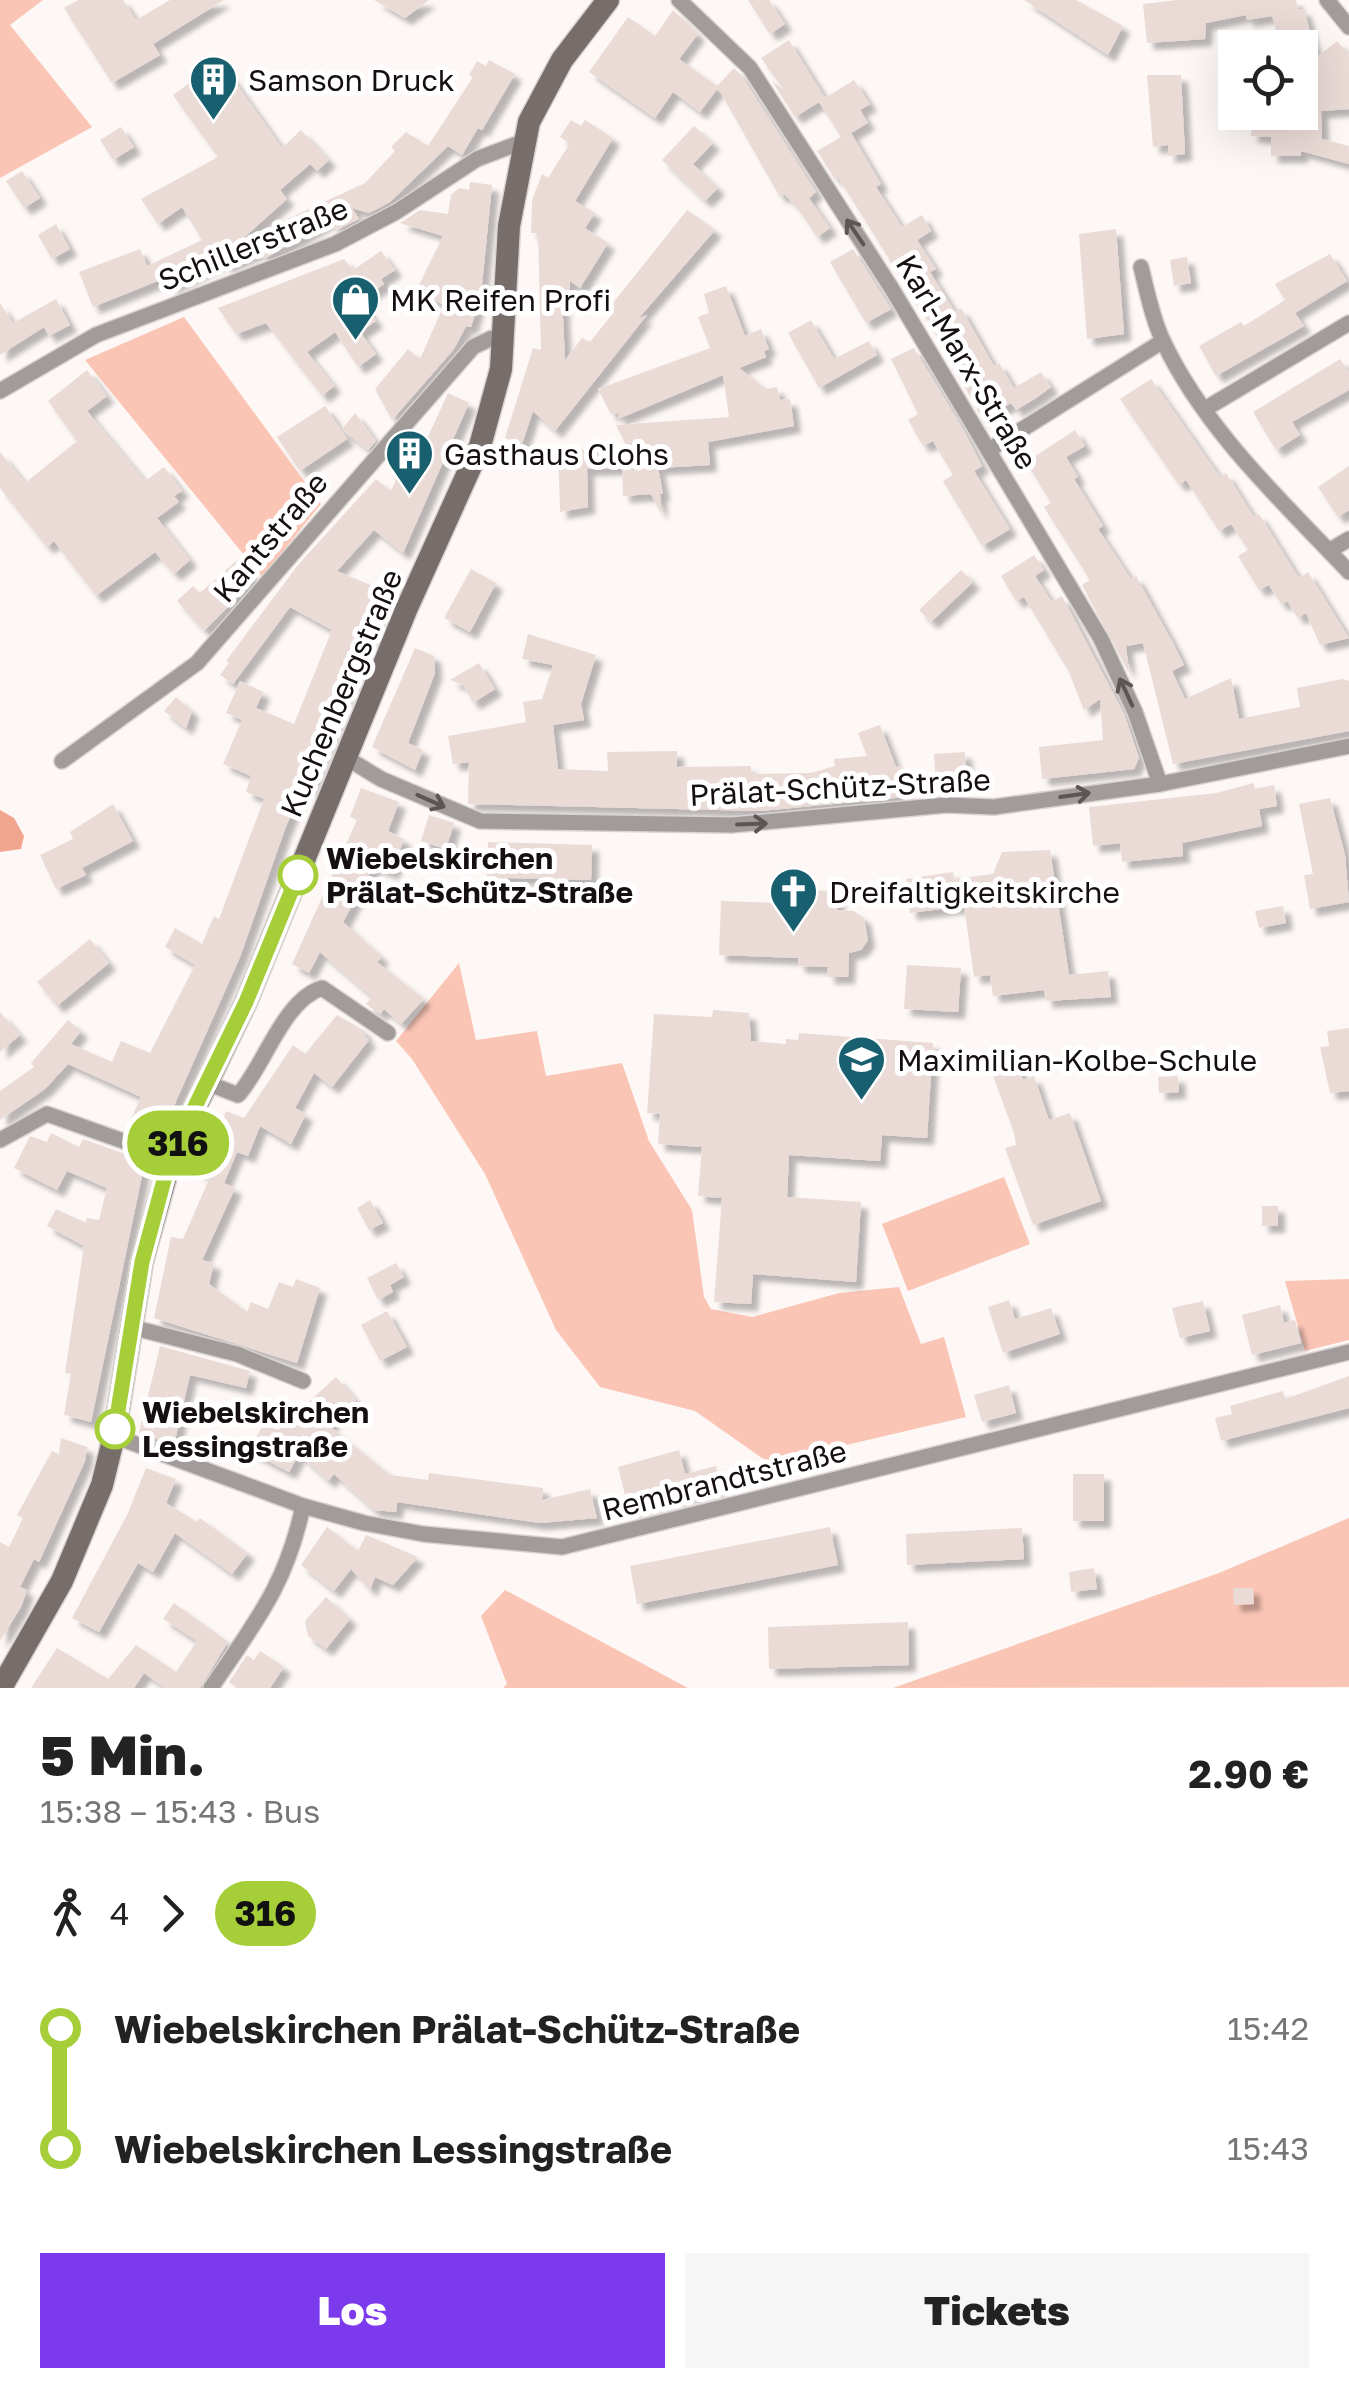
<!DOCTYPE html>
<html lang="de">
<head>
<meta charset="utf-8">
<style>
	:root { --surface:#fff; --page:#f6f6f6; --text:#222; --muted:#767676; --accent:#7c3aed }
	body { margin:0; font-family:"Golos Text",sans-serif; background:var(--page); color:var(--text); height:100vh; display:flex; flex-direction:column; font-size:38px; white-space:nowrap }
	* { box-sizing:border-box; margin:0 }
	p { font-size:32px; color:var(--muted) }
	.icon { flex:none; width:55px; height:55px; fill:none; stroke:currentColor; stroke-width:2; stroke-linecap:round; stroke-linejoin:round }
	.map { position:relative; height:1688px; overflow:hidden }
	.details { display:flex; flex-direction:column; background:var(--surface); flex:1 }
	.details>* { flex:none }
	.badge { padding:0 20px; border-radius:32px; font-size:35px; line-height:65px }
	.fabs { position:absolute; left:1218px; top:30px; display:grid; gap:20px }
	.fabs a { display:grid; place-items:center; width:100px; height:100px; border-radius:0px; background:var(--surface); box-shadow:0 10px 40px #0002; font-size:50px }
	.map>.badge { position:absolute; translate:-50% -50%; box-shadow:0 0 0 5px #fff }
	.legs { display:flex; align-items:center; gap:15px; height:110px; padding:0 40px; font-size:32px }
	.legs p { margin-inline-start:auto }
	.overview { display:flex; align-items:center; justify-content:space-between; height:170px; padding:0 40px }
	h1 { font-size:55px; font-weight:800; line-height:75px }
	.cta { display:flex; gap:20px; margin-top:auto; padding:20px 40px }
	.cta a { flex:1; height:115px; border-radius:0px; background:var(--accent); color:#fff; font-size:40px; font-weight:800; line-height:115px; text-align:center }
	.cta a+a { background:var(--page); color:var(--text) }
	ul { padding:0 40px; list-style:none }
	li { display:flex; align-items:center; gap:35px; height:120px; font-size:38px }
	li i { display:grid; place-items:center; width:15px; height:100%; margin:0 12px; background:currentColor }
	li i::after { content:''; width:25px; height:25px; margin:-12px; border:8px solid; border-radius:50%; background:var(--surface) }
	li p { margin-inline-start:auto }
	li:first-child i { background:linear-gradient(#0000 50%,currentColor 0) }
	li:last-child i { background:linear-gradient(currentColor 50%,#0000 0) }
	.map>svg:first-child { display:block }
</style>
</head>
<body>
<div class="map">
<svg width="1349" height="1688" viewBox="0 0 1349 1688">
	<defs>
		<filter id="shadow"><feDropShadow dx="7" dy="7" stdDeviation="2.5" flood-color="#0004"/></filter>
	</defs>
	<rect width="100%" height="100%" fill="#fdf7f5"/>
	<!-- green -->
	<g fill="#fbc5b6">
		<polygon points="0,0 43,0 10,25 92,127 0,178"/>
		<polygon points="184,317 321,504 262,577 85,360"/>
		<polygon points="459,963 476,1040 537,1031 546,1076 622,1063 649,1141 692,1210 704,1297 711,1309 752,1317 839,1293 899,1287 921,1344 944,1337 966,1417 769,1463 695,1411 600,1387 556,1330 485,1174 412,1059 396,1041"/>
		<polygon points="1004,1177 1030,1244 908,1291 882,1224"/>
		<polygon points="1349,1279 1349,1340 1305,1351 1285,1281"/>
		<polygon points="1349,1518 1349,1687 893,1688 1219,1573"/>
		<polygon points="505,1590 688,1688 503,1688 507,1684 481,1616"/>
	</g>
	<!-- forest -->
	<polygon fill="#f1a58f" points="0,810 14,818 24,836 21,849 0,852"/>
	<!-- building -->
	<g fill="#eadbd7" filter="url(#shadow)">
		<polygon points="78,0 123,0 136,20 170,0 224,0 153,44 160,55 112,83 64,8"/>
		<polygon points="374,0 429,0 405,18"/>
		<polygon points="748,0 769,0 785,24 770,34"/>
		<polygon points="1024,0 1076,0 1123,26 1108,55"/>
		<polygon points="1177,0 1296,0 1298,10 1304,9 1317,57 1337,41 1349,55 1349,109 1321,111 1322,139 1349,146 1349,164 1301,151 1301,156 1271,156 1271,137 1251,136 1252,112 1300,112 1300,48 1281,48 1272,16 1247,20 1246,15 1206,23 1205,39 1147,43 1143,4"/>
		<polygon points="673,10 698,34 679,59 717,86 734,68 741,75 816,192 809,198 830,228 817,237 796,206 784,194 780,197 718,88 700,112 673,92 655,118 589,72 628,17 655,36"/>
		<polygon points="789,40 825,98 854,80 870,104 860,110 868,123 851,133 881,184 876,187 902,227 922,215 931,231 917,240 936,269 930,272 955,312 961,308 994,366 999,363 1014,388 1041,372 1051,387 1036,398 1016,410 1011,403 983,420 937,336 838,177 835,179 817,151 841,137 819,102 795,117 772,81 784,90 761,58"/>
		<polygon points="489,60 515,74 482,130 478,128 462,155 448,146 390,202 369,213 352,208 359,219 335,231 330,220 264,259 259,251 225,266 223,261 170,287 165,278 93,307 79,272 140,249 147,266 202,240 182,207 158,224 141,199 218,157 173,95 220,61 282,148 301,130 329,160 317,171 310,164 280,190 287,199 240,241 365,183 395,151 391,147 406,132 428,146 473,77 469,75 477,61 486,66"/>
		<polygon points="1147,75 1181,75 1185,154 1168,156 1168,145 1153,147"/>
		<polygon points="571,120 581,126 585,120 613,138 575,201 595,213 585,228 608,243 580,288 570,281 570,297 562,297 565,360 582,338 590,342 614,312 609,308 687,210 715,230 638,319 647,315 555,431 533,411 522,444 505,438 533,348 541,350 538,233 531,233 532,200 542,174 548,178 570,143 560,137"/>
		<polygon points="694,126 713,143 693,164 718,188 705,201 662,160"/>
		<polygon points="121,127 134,147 113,160 100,140"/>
		<polygon points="22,171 40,198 24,208 6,181"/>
		<polygon points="470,182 492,185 481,295 471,327 466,326 454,349 392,420 375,389 408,349 420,359 444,305 416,291 443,236 400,223 420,210 448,214 451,195 459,188 469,190"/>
		<polygon points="56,224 70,249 52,259 38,235"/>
		<polygon points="1116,229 1124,334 1087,339 1079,234"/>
		<polygon points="853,249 891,309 866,323 830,262"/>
		<polygon points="381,251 395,270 381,279 384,284 361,300 376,321 360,332 376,354 358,367 335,332 307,352 334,386 322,396 266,323 236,334 218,308 344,259 353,270"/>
		<polygon points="1330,254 1347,281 1295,313 1304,326 1216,376 1199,346 1241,322 1244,326 1285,300 1275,284"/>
		<polygon points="1187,257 1191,283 1174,286 1170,260"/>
		<polygon points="726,286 745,336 761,329 769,349 764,351 766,357 739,368 766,389 777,387 780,400 790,399 794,426 708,442 710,465 658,468 663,494 660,494 661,514 651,494 623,496 622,468 587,469 588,507 560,512 558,448 615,452 640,473 616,425 729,417 723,375 618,419 618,413 611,414 598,389 710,348 698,317 709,313 704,294"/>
		<polygon points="56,299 70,325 49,336 44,327 0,355 0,303 13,323"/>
		<polygon points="811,320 834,359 869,341 877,355 819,388 788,333"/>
		<polygon points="914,348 964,431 982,466 974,471 1010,529 982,546 943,481 953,475 933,441 923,446 908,420 918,414 891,359"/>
		<polygon points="1340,359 1349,372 1349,390 1292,422 1300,435 1276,450 1253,412"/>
		<polygon points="87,370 107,396 87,411 145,481 164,467 182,491 174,496 179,502 157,518 190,560 174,574 155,552 96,596 54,541 47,547 0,488 0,452 25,483 77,441 48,401"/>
		<polygon points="1151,379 1220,477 1226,473 1254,517 1259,514 1299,578 1308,572 1349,638 1320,645 1306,613 1298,618 1287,601 1281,604 1269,585 1259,590 1238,556 1248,550 1231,524 1219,531 1186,480 1179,485 1120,399"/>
		<polygon points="448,393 469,403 403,553 374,530 337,571 387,592 308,791 302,788 285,829 240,957 158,1142 126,1130 141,1097 68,1064 45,1089 0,1120 0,1091 34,1067 31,1063 68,1020 81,1031 71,1044 112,1062 121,1041 150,1053 195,965 165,947 175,928 202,944 214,916 219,919 264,799 246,792 251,776 223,764 242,720 226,713 240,681 263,692 256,708 294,724 332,630 290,607 233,684 220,675 229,663 226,661 298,565 376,479 391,491 399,473 409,478"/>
		<polygon points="325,406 347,439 300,471 277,437"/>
		<polygon points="355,413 376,441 368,450 342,429"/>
		<polygon points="1075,430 1085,446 1066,457 1078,477 1074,479 1103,526 1098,529 1131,579 1136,576 1174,645 1184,665 1172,671 1185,699 1231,678 1239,719 1300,707 1297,688 1342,679 1349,681 1349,731 1173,764 1143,643 1126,646 1129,673 1082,585 1090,580 1044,507 1051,503 1026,462"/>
		<polygon points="1349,466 1349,510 1338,517 1318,487"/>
		<polygon points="1034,555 1044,570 1035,576 1052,602 1062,596 1125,716 1139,758 1134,769 1042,779 1039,747 1103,740 1100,699 1084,710 1068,670 1024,597 1016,601 1001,576"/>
		<polygon points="238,559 256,579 204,631 177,601 193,586 200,593"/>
		<polygon points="471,569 496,583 470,632 444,618"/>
		<polygon points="961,570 973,582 931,622 919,610"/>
		<polygon points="528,634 596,655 581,704 584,720 553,725 558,769 608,771 607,752 677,751 677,767 751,766 751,774 811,773 835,766 834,759 867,756 858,733 880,725 896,767 902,766 905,797 760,811 468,804 469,762 453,764 448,736 526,722 523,702 542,699 553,665 522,659"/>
		<polygon points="415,648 434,656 435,673 408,743 423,750 415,770 372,747"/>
		<polygon points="479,663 495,689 473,703 463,685 450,680"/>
		<polygon points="176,697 192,711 186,728 164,711"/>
		<polygon points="965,752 967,782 936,784 934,754"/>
		<polygon points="1254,783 1255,789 1274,785 1277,806 1259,809 1262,826 1182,843 1183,856 1122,862 1120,843 1093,846 1089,807 1216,793"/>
		<polygon points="361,788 399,802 388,831 404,839 392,873 374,866 343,922 382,957 377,962 424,999 401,1024 384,1009 380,1014 366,1004 372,997 320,952 309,973 292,964 357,820 350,817"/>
		<polygon points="1330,798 1345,855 1349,902 1310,909 1304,875 1313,874 1299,804"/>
		<polygon points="113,804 133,841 82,868 86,875 56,889 40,855 73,839 70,832"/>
		<polygon points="429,815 454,823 446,849 421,841"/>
		<polygon points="488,842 592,845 591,880 508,878 508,889 486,888"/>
		<polygon points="1050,850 1069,975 1108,971 1111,997 1046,1001 1044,990 993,996 990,975 974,977 964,906 910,913 906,879 953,872 954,879 993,874 1002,852"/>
		<polygon points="805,890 838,891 837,910 854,911 864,918 868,940 861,950 849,953 848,977 827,977 828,967 798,966 798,958 719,955 721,901 805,904"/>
		<polygon points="1283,906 1286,923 1259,928 1255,911"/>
		<polygon points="90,939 109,963 57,1006 37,982"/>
		<polygon points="907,965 961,968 958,1012 904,1009"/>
		<polygon points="713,1010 749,1013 751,1041 786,1044 786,1039 798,1040 799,1033 933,1043 927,1138 882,1135 880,1161 789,1155 787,1197 861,1202 856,1282 753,1274 751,1304 714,1302 722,1198 698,1196 702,1147 658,1144 660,1114 647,1113 654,1014 712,1017"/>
		<polygon points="0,1012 20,1035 0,1052"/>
		<polygon points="337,1015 366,1032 363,1035 369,1040 332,1087 314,1073 295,1108 306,1114 291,1144 260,1126 248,1156 237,1152 224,1183 190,1168 203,1137 214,1142 226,1111 244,1118 293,1045 305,1054"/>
		<polygon points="1349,1028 1349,1091 1330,1093 1320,1047 1329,1046 1327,1031"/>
		<polygon points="1015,1058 1023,1080 1034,1076 1049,1120 1070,1113 1101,1201 1033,1225 1005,1148 1016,1145 1014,1133 990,1067"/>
		<polygon points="1178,1076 1179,1092 1159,1093 1158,1077"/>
		<polygon points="51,1133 79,1147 83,1139 145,1161 91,1422 64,1415 71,1374 65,1373 84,1246 47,1226 56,1209 86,1223 87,1218 99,1220 107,1188 67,1171 57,1190 14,1168 30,1136 47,1142"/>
		<polygon points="210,1177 235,1188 202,1260 214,1263 209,1284 247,1312 251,1302 268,1309 279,1282 293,1287 296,1279 320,1288 297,1363 154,1318 171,1237 183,1239"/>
		<polygon points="370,1200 383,1223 369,1230 357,1208"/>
		<rect x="1262" y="1206" width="16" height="20"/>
		<polygon points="396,1263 404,1277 390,1285 393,1292 378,1300 367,1278"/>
		<polygon points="1009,1300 1015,1319 1051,1308 1060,1334 1003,1353 988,1307"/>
		<polygon points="1203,1301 1210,1331 1180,1338 1172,1308"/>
		<polygon points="1280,1305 1284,1323 1295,1320 1301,1343 1252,1355 1242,1315"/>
		<polygon points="387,1311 407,1347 380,1361 361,1325"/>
		<polygon points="160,1346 250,1371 246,1388 190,1375 174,1445 139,1433"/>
		<polygon points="1349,1376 1349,1408 1221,1441 1215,1418 1232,1414 1230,1406 1283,1391 1285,1399"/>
		<polygon points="336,1377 356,1400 328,1425 390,1475 428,1480 429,1473 543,1488 542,1500 590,1489 597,1518 540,1523 397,1502 396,1512 374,1510 334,1474 328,1481 299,1454 289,1472 249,1451 263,1425 278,1430"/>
		<polygon points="1009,1385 1016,1413 982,1422 974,1395"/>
		<polygon points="61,1438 87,1447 85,1461 39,1562 34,1559 20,1587 27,1590 21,1607 0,1641 0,1542 9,1547 23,1518 17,1515 52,1451 59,1454"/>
		<polygon points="679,1450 685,1474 716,1466 720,1488 629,1510 618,1467"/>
		<polygon points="146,1468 176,1479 166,1503 197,1522 200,1518 248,1553 232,1574 175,1533 153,1572 138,1563 99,1632 72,1618 127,1515"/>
		<rect x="1073" y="1474" width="31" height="47"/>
		<polygon points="327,1527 358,1551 366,1535 418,1557 393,1585 375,1577 370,1590 351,1569 334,1591 301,1565"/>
		<polygon points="830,1527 838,1565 637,1604 630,1566"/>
		<polygon points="1022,1528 1024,1559 907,1565 906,1534"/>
		<polygon points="1094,1568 1097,1589 1071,1592 1069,1572"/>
		<polygon points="1233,1588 1253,1588 1254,1604 1234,1605"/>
		<polygon points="326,1597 350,1619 326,1649 308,1636 305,1621"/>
		<polygon points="174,1603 228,1642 200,1688 165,1688 144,1673 134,1688 31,1688 57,1648 108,1679 136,1645 176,1672 197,1641 163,1619"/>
		<polygon points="908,1622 909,1665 769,1669 768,1627"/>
		<polygon points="260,1651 284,1667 270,1688 237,1688 229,1682 247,1655 254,1660"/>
	</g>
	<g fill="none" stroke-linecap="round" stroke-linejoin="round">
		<defs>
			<g id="street">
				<polyline points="679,0 750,68 892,289 1101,639 1135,712 1160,784"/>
				<polyline points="1327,0 1349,27"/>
				<path d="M 1141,267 C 1147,291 1152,318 1163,341 C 1205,430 1282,501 1349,572"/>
				<polyline points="0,391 96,335 335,244 396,212 477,159 522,142"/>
				<polyline points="1205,409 1349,323"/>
				<polyline points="989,450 1163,341"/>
				<polyline points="1329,551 1349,539"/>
				<polyline points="345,757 381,779 480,821 732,825 946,805 994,807 1160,784 1349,746"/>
				<polyline points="62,761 197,663 473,347 492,338 505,340"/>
				<path d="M 207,1083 L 238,1095 C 264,1067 283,1000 322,988 L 388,1033"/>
				<polyline points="0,1140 47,1114 171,1158"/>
				<polyline points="131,1327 237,1354 303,1381"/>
				<polyline points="114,1436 303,1506 364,1523 423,1534 562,1547 1349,1352"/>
				<path d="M 211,1688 C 255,1622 286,1586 303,1506"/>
			</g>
			<polyline id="secondary" points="1,1688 62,1581 102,1485 114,1436 142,1262 171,1158 246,1002 406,610 480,446 501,369 509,226 529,122 562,60 608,0"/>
		</defs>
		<!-- street casing -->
		<use href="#street" stroke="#d8d2d0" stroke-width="18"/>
		<!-- secondary casing -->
		<use href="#secondary" stroke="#d8d2d0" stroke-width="25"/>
		<!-- street -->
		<use href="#street" stroke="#a19b99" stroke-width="15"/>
		<!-- secondary -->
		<use href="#secondary" stroke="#776e6c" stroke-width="22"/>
	</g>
	<!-- one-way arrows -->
	<defs><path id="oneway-shaft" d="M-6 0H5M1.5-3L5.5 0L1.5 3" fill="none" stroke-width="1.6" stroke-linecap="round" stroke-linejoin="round" transform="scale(2.5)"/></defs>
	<g stroke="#5b5654">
		<use href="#oneway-shaft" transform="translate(855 232) rotate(-124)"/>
		<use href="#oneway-shaft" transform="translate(1126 692) rotate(-115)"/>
		<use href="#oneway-shaft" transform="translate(1075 795) rotate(-8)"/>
		<use href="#oneway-shaft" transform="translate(431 801) rotate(24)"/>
		<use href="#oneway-shaft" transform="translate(752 824) rotate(-2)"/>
	</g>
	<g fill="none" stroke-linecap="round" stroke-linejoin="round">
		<defs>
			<polyline id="line-1" points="115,1429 142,1262 170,1158 246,1002 298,875"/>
		</defs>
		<!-- line-1 casing -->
		<use href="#line-1" stroke="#fff" stroke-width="22"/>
		<!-- line-1 -->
		<use href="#line-1" stroke="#a6ce39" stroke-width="15"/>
	</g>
	<!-- icons -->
	<defs>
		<symbol id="building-pin" viewBox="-11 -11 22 30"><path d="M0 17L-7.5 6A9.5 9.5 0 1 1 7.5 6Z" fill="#185f6f" stroke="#fff"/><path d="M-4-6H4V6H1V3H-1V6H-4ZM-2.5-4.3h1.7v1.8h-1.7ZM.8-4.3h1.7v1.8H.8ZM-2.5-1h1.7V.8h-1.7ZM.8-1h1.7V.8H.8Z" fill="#fff"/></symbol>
		<symbol id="shop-pin" viewBox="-11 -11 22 30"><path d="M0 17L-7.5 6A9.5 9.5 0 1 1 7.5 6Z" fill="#185f6f" stroke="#fff"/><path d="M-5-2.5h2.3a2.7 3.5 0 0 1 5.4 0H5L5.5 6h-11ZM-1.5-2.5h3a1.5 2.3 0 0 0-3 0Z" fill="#fff"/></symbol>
		<symbol id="church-pin" viewBox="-11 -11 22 30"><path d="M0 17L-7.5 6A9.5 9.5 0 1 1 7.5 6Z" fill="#185f6f" stroke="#fff"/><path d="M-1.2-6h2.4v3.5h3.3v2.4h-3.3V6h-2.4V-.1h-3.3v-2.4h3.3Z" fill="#fff"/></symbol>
		<symbol id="school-pin" viewBox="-11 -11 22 30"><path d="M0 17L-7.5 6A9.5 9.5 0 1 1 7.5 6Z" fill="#185f6f" stroke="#fff"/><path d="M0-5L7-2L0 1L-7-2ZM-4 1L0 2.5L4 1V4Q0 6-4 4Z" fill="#fff"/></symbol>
	</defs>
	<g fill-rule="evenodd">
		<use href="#building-pin" x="186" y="52" width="55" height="75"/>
		<use href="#shop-pin" x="328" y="272" width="55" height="75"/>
		<use href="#building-pin" x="382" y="426" width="55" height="75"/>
		<use href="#church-pin" x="766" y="864" width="55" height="75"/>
		<use href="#school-pin" x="834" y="1032" width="55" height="75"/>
	</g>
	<!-- markers -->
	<g fill="#fff" stroke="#a6ce39" stroke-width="5">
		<circle cx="298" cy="875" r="18"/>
		<circle cx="115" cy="1429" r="18"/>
	</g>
	<g text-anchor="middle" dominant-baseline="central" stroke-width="10" stroke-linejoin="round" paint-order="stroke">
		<!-- poi labels -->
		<g font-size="30" fill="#15100f" stroke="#fff" text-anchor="start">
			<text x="248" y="80">Samson Druck</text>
			<text x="390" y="300">MK Reifen Profi</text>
			<text x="444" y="454">Gasthaus Clohs</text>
			<text x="829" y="892">Dreifaltigkeitskirche</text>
			<text x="897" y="1060">Maximilian-Kolbe-Schule</text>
		</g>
		<!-- street labels -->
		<g font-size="30" fill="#15100f" stroke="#fff">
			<text transform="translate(253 244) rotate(-22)">Schillerstraße</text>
			<text transform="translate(967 362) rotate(59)">Karl-Marx-Straße</text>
			<text transform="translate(270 537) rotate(-50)">Kantstraße</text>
			<text transform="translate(341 693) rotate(-67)">Kuchenbergstraße</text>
			<text transform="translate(840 787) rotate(-3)">Prälat-Schütz-Straße</text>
			<text transform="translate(724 1480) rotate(-14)">Rembrandtstraße</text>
		</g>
		<!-- stop labels -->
		<g font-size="30" font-weight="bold" fill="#15100f" stroke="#fff" text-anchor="start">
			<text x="326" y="858">Wiebelskirchen<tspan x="326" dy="34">Prälat-Schütz-Straße</tspan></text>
			<text x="142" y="1412">Wiebelskirchen<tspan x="142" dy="34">Lessingstraße</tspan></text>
		</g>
	</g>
</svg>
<div class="fabs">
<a><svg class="icon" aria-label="locate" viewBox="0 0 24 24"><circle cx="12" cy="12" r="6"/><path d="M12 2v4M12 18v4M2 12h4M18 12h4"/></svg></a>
</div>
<b class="badge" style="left:178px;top:1143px;background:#a6ce39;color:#111">316</b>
</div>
<section class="details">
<div class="overview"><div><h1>5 Min.</h1><p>15:38 – 15:43 · Bus</p></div><b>2.90 €</b></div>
<div class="legs"><svg class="icon" aria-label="walk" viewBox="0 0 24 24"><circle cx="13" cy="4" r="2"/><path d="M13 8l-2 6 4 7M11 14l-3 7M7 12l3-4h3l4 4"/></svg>4<svg class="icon" aria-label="forward" viewBox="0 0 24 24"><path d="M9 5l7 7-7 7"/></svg><b class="badge" style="background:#a6ce39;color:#111">316</b></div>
<ul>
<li><i style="color:#a6ce39"></i><b>Wiebelskirchen Prälat-Schütz-Straße</b><p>15:42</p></li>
<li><i style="color:#a6ce39"></i><b>Wiebelskirchen Lessingstraße</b><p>15:43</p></li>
</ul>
<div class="cta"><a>Los</a><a>Tickets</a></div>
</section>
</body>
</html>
